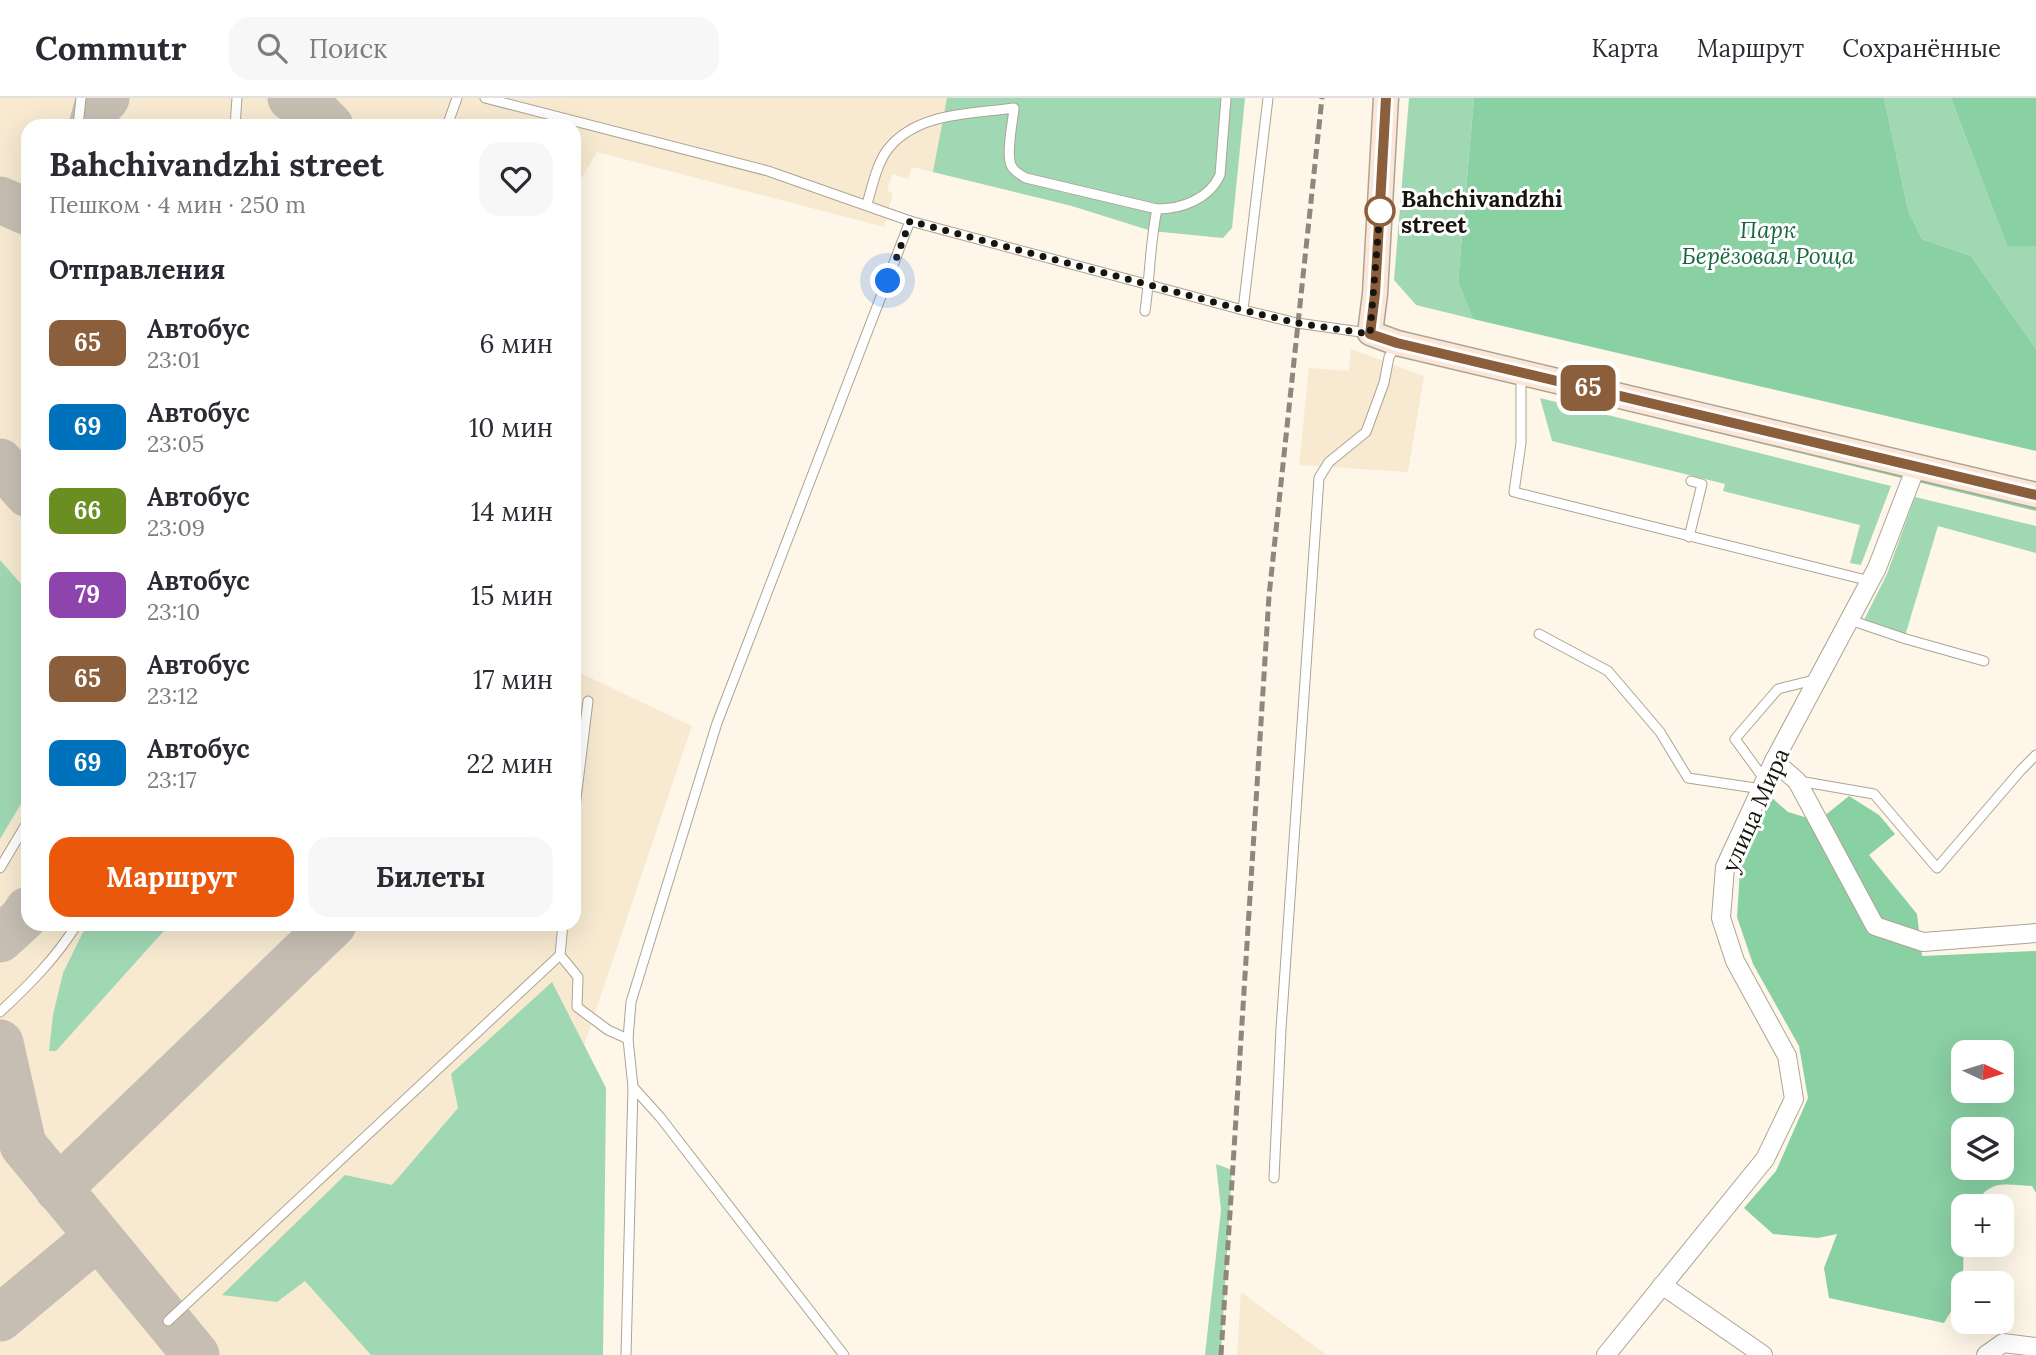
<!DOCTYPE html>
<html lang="ru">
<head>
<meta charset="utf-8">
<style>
	:root { --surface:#fff; --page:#f7f7f7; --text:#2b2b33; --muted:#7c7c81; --line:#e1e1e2; --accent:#ea580c }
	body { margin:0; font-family:Lora,serif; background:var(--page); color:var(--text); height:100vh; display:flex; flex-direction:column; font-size:26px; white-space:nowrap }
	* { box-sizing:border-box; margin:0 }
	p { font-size:23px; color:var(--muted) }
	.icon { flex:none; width:38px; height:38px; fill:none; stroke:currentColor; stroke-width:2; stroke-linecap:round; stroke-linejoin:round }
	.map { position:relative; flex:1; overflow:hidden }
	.side { position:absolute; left:21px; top:21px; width:560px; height:812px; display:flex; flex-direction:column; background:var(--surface); border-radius:21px; box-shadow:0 7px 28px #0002 }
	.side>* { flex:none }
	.badge { padding:0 14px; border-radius:10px; font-size:24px; line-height:46px }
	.needle { width:46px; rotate:94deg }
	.tools { position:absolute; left:1951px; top:942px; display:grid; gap:14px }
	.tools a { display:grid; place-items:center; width:63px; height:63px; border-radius:14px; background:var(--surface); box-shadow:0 7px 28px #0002; font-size:35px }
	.you { position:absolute; width:35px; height:35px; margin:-18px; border:5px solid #fff; border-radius:50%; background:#1a73e8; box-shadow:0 0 0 10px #1a73e833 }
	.map>.badge { position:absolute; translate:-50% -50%; box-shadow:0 0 0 4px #fff }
	h2 { padding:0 28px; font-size:26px; line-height:63px }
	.round { display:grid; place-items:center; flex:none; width:74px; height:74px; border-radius:21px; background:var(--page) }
	.headline { display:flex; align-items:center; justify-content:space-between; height:119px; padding:0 28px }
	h1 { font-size:33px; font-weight:700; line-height:52px }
	.cta { display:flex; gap:14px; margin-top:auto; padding:14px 28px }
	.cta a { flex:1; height:80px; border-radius:21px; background:var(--accent); color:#fff; font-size:28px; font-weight:700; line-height:80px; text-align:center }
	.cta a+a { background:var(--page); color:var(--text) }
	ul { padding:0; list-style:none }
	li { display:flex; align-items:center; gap:21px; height:84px; padding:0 28px }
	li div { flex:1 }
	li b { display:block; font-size:26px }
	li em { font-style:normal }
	li .badge { min-width:77px; font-weight:700; text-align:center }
	header { display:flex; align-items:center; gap:42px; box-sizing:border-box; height:98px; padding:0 35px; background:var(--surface); border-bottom:2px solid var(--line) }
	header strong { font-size:33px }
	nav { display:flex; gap:38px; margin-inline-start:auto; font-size:24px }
	.search { width:490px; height:63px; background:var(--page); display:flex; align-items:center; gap:18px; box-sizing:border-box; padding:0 24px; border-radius:21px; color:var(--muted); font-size:26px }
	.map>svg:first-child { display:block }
</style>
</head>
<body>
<header>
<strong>Commutr</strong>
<div class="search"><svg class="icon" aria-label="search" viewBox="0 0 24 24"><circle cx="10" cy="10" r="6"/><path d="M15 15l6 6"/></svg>Поиск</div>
<nav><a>Карта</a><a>Маршрут</a><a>Сохранённые</a></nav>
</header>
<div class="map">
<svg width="2036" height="1257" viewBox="0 0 2036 1257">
	<rect width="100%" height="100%" fill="#fef6e8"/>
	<!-- built -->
	<g fill="#f7ead1">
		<polygon points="0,0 1245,0 1232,130 1223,140 1143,131 1072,108 912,69 908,81 892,76 887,93 893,95 884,129 597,54 574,93 574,28 28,28 28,826 574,826 574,572 692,628 584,947 606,990 603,1257 0,1257"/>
		<polygon points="1351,251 1424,278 1408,374 1299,367 1309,270 1349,273"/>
		<polygon points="1241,1195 1242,1195 1327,1257 1237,1257"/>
	</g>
	<!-- green -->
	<g fill="#a0d8b4">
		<polygon points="947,0 1245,0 1232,130 1223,140 1152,133 1072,108 933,74"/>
		<polygon points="1409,0 1474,0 1458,184 1473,221 1416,207 1394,182"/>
		<polygon points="1884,0 1951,0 2007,148 2036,148 2036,251 1971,158 1922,141 1908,112"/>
		<polygon points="1540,300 1891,388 1861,467 1850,465 1860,427 1723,393 1725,386 1552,343"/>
		<polygon points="1915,399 2036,428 2036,455 1938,428 1905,538 1864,522 1887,476"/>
		<polygon points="0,462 28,494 28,694 0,741"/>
		<polygon points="87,826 170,826 56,953 49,953 53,917 63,875"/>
		<polygon points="552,884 606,990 603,1257 371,1257 305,1183 277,1204 222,1197 345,1077 392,1087 458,1010 451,976"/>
		<polygon points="1216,1066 1232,1072 1221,1257 1205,1257 1221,1112"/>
	</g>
	<!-- forest -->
	<g fill="#89d0a3" fill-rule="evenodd">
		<polygon points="1474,0 1884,0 1908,112 1922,141 1971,158 2036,251 2036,353 1473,221 1458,184"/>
		<polygon points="1951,0 2036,0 2036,148 2007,148"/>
		<polygon points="1538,277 2036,402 2036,413 1538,291"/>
		<path d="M 1849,698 L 1879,717 L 1895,736 L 1869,757 L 1917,816 L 1922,858 L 2036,853 L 2036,1095 L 2032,1088 C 2001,1087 1993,1080 1973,1108 L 1964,1108 L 1963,1193 L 1944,1225 L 1829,1200 L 1824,1170 L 1837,1136 L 1818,1140 L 1773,1136 L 1744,1110 L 1776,1073 L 1808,1000 L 1799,948 L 1753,866 L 1737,819 L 1740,773 L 1771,699 L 1788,714 L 1818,723 ZM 1964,954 L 2002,954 L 2002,992 L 1964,992 ZM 1964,1031 L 2002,1031 L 2002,1069 L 1964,1069 Z"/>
	</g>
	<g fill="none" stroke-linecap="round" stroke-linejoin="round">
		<!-- taxiway -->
		<g stroke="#c6beb2" stroke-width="47">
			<polyline points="291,0 318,16 330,28"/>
			<polyline points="92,28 97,10 106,0"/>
			<polyline points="0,102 28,114"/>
			<polyline points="0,364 28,396"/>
			<polyline points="0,841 23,820 28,812"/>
			<polyline points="0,945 23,1047 196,1257"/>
			<polyline points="58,1091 333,826"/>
			<polyline points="0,1220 97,1139"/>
		</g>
		<defs>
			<g id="lane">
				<polyline points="485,0 768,73 910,123 1243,212 1297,225 1368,235"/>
				<polyline points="78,28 81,0"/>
				<polyline points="235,28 237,0"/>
				<polyline points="447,28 457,0"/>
				<path d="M 867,106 C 872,89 877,65 888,51 C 917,14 972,16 1014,10 C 1013,24 1005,58 1012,69 C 1015,74 1021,77 1026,80 L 1157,111 C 1182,111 1209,101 1220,77 L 1226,0"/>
				<polyline points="1243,212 1268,0"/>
				<path d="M 1145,213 C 1150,179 1150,144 1157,111"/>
				<polyline points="1521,275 1521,345 1514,394 1870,483"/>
				<polyline points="1689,439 1702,386 1691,383"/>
				<polyline points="1850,522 1906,541 1984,563"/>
				<polyline points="1539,536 1608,573 1660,634 1688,680 1762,691"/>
				<polyline points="1765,682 1735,641 1778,591 1818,581"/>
				<polyline points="1799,683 1874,696 1937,770 2021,672 2036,657"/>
				<polyline points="574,717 588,603"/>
				<polyline points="0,770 28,723"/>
				<polyline points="563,826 560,857 578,879 577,909 608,932 628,941"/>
				<path d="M 0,914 C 29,887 56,860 77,826"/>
				<polyline points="633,989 660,1019 844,1257"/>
				<polyline points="1274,1080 1281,931 1319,380 1329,364 1366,334 1384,285 1389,259 1396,247"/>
				<polyline points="168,1223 560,857"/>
				<polyline points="626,1257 633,989 628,941 631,904 717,625 910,123"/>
			</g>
			<g id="street">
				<polyline points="1774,663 1797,683 1875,828 1923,844 2036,835"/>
				<polyline points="1662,1187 1763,1257"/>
				<polyline points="1606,1257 1765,1061 1794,1001 1787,958 1735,863 1721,820 1725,769 1774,663 1877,470 1916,369"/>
				<polyline points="1986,1257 2003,1245 2036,1249"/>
			</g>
			<polyline id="secondary" points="1386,0 1375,196 1370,235 1397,245 2036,397"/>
		</defs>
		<!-- lane casing -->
		<use href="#lane" stroke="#ada493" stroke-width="11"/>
		<!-- street casing -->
		<use href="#street" stroke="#ada493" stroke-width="20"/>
		<!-- secondary casing -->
		<use href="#secondary" stroke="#ada493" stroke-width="27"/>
		<!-- lane -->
		<use href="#lane" stroke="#fff" stroke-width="9"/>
		<!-- street -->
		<use href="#street" stroke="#fff" stroke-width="18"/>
		<!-- secondary -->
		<use href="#secondary" stroke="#fce6d7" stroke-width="24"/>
		<!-- rail -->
		<polyline stroke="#8d877d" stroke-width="5" stroke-dasharray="10 5" stroke-linecap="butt" points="1221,1257 1269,498 1322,0"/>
	</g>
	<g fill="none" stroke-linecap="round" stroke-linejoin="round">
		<defs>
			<polyline id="line" points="1386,0 1375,196 1370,236 1397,245 2036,397"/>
		</defs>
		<!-- line casing -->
		<use href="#line" stroke="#fff" stroke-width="16"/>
		<!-- line -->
		<use href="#line" stroke="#8b5e3c" stroke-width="10"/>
		<!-- walk -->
		<polyline stroke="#18150e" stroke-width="7" stroke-dasharray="0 12.6" points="888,183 910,123 1243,212 1297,225 1370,236 1380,113"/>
	</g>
	<!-- markers -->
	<circle fill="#fff" stroke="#8b5e3c" stroke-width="3.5" cx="1380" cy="113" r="14"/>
	<g text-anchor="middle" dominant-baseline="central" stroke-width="6" stroke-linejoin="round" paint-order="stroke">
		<!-- stop labels -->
		<g font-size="23" font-weight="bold" fill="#18150e" stroke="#fff" text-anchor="start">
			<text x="1401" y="100">Bahchivandzhi<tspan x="1401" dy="26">street</tspan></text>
		</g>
		<!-- park labels -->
		<g font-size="23" font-style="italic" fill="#17683f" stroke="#fff">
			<text x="1768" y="131">Парк<tspan x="1768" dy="26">Берёзовая Роща</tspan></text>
		</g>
		<!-- street labels -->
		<g font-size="23" fill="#18150e" stroke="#fff">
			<text transform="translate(1755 712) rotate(-66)">улица Мира</text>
		</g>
	</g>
</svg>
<div class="tools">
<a><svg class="needle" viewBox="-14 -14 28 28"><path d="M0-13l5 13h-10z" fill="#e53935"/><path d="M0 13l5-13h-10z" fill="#7c7c81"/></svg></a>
<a><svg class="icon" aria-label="layers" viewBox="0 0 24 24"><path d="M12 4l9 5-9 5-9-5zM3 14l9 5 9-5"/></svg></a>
<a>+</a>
<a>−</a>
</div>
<div class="you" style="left:888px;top:183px"></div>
<b class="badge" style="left:1588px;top:290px;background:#8b5e3c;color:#fff">65</b>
<section class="side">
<div class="headline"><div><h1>Bahchivandzhi street</h1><p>Пешком · 4 мин · 250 m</p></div><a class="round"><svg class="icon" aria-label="heart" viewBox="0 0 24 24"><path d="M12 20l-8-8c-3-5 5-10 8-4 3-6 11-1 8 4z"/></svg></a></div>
<h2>Отправления</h2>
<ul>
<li><span class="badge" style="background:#8b5e3c;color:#fff">65</span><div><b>Автобус</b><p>23:01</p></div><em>6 мин</em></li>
<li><span class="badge" style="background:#0072bc;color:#fff">69</span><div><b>Автобус</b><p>23:05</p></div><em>10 мин</em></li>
<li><span class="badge" style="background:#6b8e23;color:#fff">66</span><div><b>Автобус</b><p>23:09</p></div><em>14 мин</em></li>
<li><span class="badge" style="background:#8e44ad;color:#fff">79</span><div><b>Автобус</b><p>23:10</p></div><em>15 мин</em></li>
<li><span class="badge" style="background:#8b5e3c;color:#fff">65</span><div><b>Автобус</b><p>23:12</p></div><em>17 мин</em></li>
<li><span class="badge" style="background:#0072bc;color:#fff">69</span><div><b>Автобус</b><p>23:17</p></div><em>22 мин</em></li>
</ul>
<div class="cta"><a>Маршрут</a><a>Билеты</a></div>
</section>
</div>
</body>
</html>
